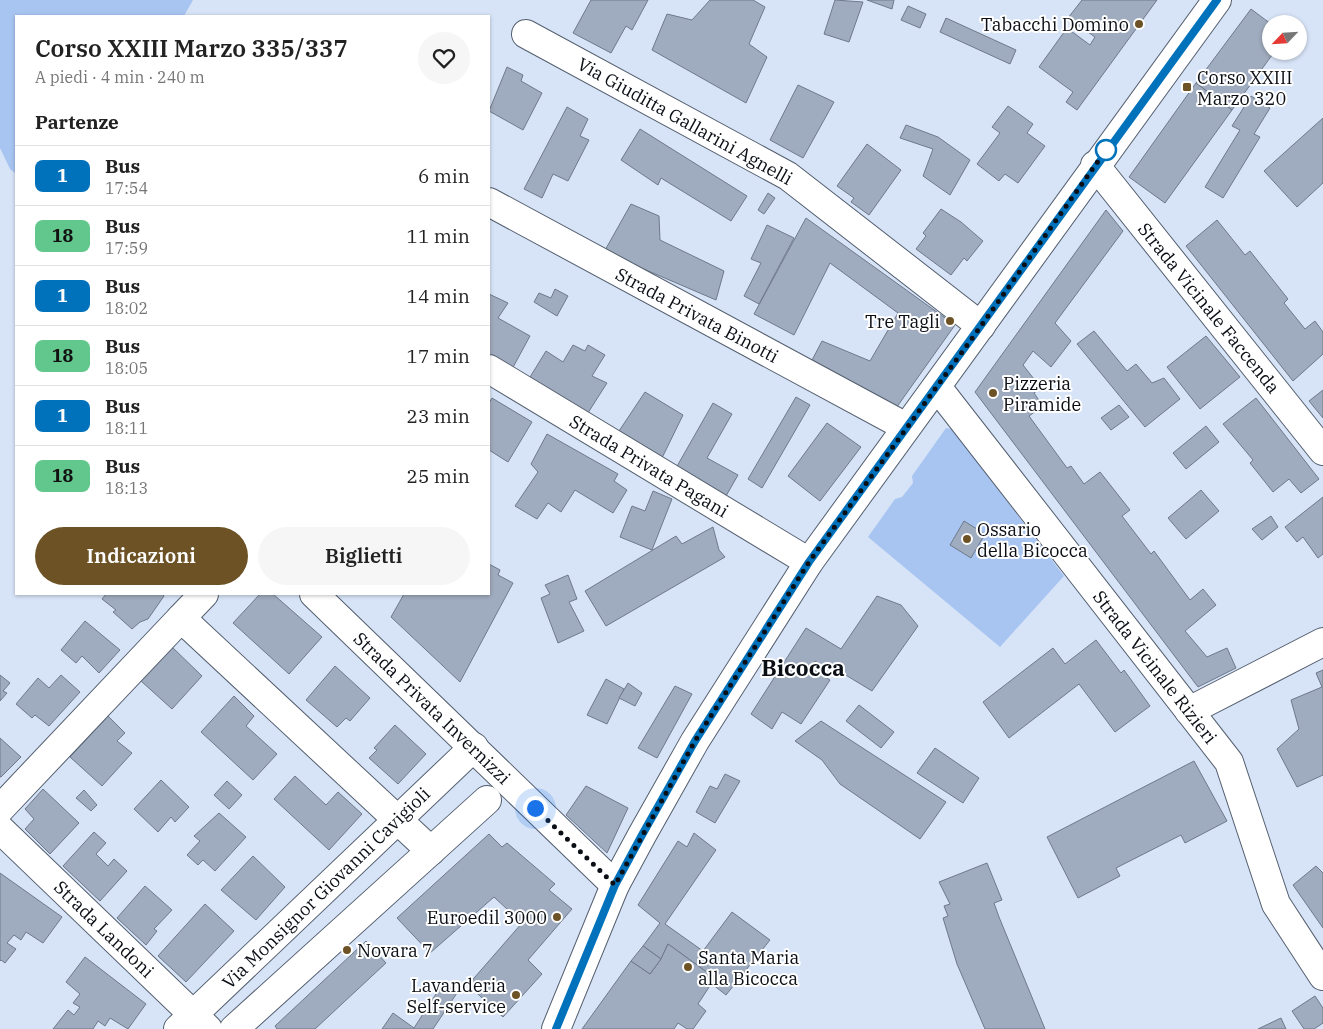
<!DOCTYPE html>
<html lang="it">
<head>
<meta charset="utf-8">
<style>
	:root { --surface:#fff; --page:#f6f6f6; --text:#222; --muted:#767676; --line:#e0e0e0; --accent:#6c5224 }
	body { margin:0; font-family:"IBM Plex Serif",serif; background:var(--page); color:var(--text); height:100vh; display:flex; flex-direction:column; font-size:19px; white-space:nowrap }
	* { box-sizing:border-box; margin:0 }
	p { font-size:16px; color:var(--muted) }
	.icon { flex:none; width:28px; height:28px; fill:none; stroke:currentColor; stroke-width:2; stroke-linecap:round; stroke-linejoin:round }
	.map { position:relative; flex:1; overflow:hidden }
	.side { position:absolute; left:15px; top:15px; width:475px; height:580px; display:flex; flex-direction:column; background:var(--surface); border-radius:0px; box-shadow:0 1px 4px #0004 }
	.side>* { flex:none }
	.badge { padding:0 10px; border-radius:8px; font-size:18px; line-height:32px }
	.needle { width:32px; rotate:245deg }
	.fabs { position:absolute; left:1262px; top:15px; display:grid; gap:10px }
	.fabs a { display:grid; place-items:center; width:45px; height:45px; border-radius:50%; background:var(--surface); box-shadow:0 1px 4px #0004; font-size:25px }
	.you { position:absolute; width:25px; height:25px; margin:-12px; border:4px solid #fff; border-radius:50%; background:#1a73e8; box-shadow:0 0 0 8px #1a73e833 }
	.map>.badge { position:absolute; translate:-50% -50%; box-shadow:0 0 0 2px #fff }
	h2 { padding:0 20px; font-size:19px; line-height:45px }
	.round { display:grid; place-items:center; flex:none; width:52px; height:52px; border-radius:26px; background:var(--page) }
	.overview { display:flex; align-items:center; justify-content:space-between; height:85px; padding:0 20px }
	h1 { font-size:24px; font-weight:600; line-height:38px }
	.action { display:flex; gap:10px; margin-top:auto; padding:10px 20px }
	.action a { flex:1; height:58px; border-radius:30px; background:var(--accent); color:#fff; font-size:20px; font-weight:600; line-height:58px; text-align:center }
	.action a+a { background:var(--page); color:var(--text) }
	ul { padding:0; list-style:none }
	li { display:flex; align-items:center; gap:15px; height:60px; padding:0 20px; border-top:1px solid var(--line) }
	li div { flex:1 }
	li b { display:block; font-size:19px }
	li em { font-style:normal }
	li .badge { min-width:55px; font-weight:700; text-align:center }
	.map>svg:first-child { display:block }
</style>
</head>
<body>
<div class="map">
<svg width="1323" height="1029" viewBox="0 0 1323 1029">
	<rect width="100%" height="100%" fill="#d7e4f7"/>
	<!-- green -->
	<g fill="#a8c5f2">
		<polygon points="0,0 193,0 184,16 16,16 16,174 10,169 0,148"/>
		<polygon points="946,428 952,429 1064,576 1000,647 868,537 895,499 902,497 913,483 912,476"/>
	</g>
	<!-- building -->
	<g fill="#9fabbe" stroke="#6e7a8b">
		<polygon points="591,0 648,0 632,30 626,26 611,53 573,33"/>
		<polygon points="710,0 753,0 765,7 749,44 767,57 746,103 652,50 667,14 692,20"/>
		<polygon points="835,0 863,2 849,42 824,34"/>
		<polygon points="867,0 894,0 892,9"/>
		<polygon points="1082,0 1157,0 1077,110 1066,102 1073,92 1039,67 1067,28 1090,45 1095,37 1068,18"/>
		<polygon points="908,6 926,14 920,28 901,20"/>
		<polygon points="1251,9 1271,24 1271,51 1275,51 1232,110 1196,83"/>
		<polygon points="946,18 1016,50 1010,64 940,32"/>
		<polygon points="507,67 523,75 521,81 542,93 523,130 489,111"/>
		<polygon points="1196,83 1232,110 1165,203 1129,177"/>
		<polygon points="798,85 834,102 803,158 770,140"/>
		<polygon points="1251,96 1270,108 1254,134 1260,137 1223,198 1205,187 1240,130 1232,126"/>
		<polygon points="1008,106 1033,124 1027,133 1045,146 1018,183 1005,174 999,181 977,164 1000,133 992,127"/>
		<polygon points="567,107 588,119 580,136 589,140 568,181 553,174 542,198 524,189"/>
		<polygon points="1323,118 1323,183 1297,207 1264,171"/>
		<polygon points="906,125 938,137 970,160 950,195 923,176 933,149 900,138"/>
		<polygon points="640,129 747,196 731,221 661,178 658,185 621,160"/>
		<polygon points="867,144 901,170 869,215 851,202 854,198 837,186"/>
		<polygon points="768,193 775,198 764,214 758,210"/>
		<polygon points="631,204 659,216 660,240 724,271 716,300 604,252"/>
		<polygon points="941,209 961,222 983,241 967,261 964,258 951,275 916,249 926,236 923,233"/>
		<polygon points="1106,210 1123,231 1055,323 1071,341 1051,367 1033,351 1023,365 1041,388 1034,393 1043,406 1029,416 1067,468 1071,466 1084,484 1100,472 1130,510 1122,516 1151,554 1154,551 1190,600 1203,589 1216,605 1185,631 1207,657 1227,648 1236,668 1198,687 975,392"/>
		<polygon points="806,218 955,325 894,411 809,366 822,341 870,361 898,313 830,263 794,335 754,314"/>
		<polygon points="1217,220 1245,255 1250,251 1288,299 1284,303 1305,329 1315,321 1323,332 1323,354 1293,381 1186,246"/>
		<polygon points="767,225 794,238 759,304 744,296 761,263 751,259"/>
		<polygon points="555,289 568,296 557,316 534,302 539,293 551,298"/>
		<polygon points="489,294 508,303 498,318 530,336 511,371 489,359"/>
		<polygon points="1094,331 1127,371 1136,364 1152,383 1164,378 1180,399 1145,427 1077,344"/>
		<polygon points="1206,336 1240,377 1200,409 1167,367"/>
		<polygon points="573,345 585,351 588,345 605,355 592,376 607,383 586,416 527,382 546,351 563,362"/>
		<polygon points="1323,390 1323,418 1309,401"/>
		<polygon points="645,392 683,415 661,460 617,434"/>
		<polygon points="796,397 810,405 762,488 748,479"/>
		<polygon points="492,398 532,422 508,462 489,450 489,403"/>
		<polygon points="1256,398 1319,479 1301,493 1289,479 1273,492 1250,463 1253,460 1223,424"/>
		<polygon points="713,403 732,414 707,458 738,475 726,496 676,468"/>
		<polygon points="1119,405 1129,417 1111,430 1101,418"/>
		<polygon points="827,423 861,447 820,501 788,476"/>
		<polygon points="1206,426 1219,442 1186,469 1173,453"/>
		<polygon points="547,434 618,474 614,481 627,490 613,513 575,490 561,512 548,503 537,519 515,506 538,472 531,464"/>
		<polygon points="1201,490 1219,511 1186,539 1168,518"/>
		<polygon points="653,491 672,499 652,550 620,537 632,506 645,511"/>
		<polygon points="1323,497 1323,554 1318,558 1303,537 1297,542 1285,527"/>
		<polygon points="1271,516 1278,527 1262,540 1252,529"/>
		<polygon points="964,521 985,534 971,558 950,545"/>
		<polygon points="713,527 719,550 725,557 606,626 585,591 676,536 682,544"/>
		<polygon points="489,564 500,570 498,575 513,583 460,682 391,617 404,594 489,594"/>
		<polygon points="568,575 577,599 569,602 584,631 558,643 541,598 550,594 545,585"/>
		<polygon points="106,594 162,594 164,596 148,619 140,622 132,629 113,612 116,610 102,599"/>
		<polygon points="260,594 273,594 322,637 289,674 233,623"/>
		<polygon points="877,596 901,605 918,626 872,691 839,671 837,675 815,661 811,668 830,680 801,724 782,712 772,729 751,714 806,628 841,649"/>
		<polygon points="85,621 120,650 99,673 82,656 76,663 61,650"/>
		<polygon points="1096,640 1121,673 1124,670 1150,706 1115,732 1079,684 1009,738 983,702 1053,648 1065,664"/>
		<polygon points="172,647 202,676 172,709 141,681"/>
		<polygon points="335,666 370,698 350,721 346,718 337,727 306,700"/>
		<polygon points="1323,670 1323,775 1297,787 1277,749 1299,729 1291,700 1322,687 1316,673"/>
		<polygon points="0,675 10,683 3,691 7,693 0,701"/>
		<polygon points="61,675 80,692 49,726 35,715 32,718 16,704 38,678 49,688"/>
		<polygon points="606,679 624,689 607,724 587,715"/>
		<polygon points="628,683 642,693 635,706 619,698"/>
		<polygon points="675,686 692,694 657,758 638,748"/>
		<polygon points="234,696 254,716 246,726 277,754 253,780 201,732"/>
		<polygon points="859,705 894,732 881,748 846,721"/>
		<polygon points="108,716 125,733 117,741 132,753 102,786 70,757"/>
		<polygon points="821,721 946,802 920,839 840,784 822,760 795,741"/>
		<polygon points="395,725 426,754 398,784 369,758 377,750 374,748"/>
		<polygon points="0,738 21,757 1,777 0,777"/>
		<polygon points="935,748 979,778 963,803 917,773"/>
		<polygon points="1194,761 1227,821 1185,843 1181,835 1116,868 1120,876 1078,898 1047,837"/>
		<polygon points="725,774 740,781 715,823 696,812 710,786 717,789"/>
		<polygon points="295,776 326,805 338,792 362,814 329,850 274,799"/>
		<polygon points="161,780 189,807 175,822 171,817 158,832 134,809"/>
		<polygon points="227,781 242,795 229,809 214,795"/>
		<polygon points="586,786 628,808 607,853 566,815"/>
		<polygon points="43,789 79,823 50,854 25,829 34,819 25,809"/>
		<polygon points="84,790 97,805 91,811 76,798"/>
		<polygon points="219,813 246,837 215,871 203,860 198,865 187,855 200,841 194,836"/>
		<polygon points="94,832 106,843 96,854 108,866 114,859 127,871 100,901 63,866"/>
		<polygon points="694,833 716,850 665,924 703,951 732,912 770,940 726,995 712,984 715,978 668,944 661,959 643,946 660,923 638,905 678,841 687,847"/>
		<polygon points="489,834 502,847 507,843 555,884 549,890 572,909 528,960 542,974 503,1017 468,985 522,923 494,897 430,953 397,918"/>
		<polygon points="253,856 285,887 256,920 221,890"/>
		<polygon points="987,863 1002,900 994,903 999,917 1045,1029 985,1029 957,964 943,918 948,916 944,906 950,904 939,882"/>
		<polygon points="1316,866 1323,873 1323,928 1293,885"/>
		<polygon points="0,873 62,917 43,943 26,932 21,940 14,935 7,943 16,949 5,963 1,960 0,961"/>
		<polygon points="145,886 172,910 154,929 157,931 146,945 117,918"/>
		<polygon points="205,904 234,931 186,982 158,956"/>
		<polygon points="366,941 386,963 315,1029 277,1029 275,1026"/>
		<polygon points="668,944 715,978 698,1004 706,1011 693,1029 687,1029 678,1023 674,1029 582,1029 631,961 650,974 661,959"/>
		<polygon points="643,946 661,959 650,974 631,961"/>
		<polygon points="85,957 146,1004 128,1029 110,1018 105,1026 98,1021 93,1029 53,1029 68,1010 74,1015 80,1007 73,1003 80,994 66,982"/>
		<polygon points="443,983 457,993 433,1029 382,1029 393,1013 414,1028"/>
		<polygon points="1315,996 1323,1008 1323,1023 1314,1029 1304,1029 1292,1011"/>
		<polygon points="1281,1018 1286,1029 1258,1029"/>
	</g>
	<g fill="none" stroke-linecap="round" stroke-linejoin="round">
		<defs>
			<g id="minor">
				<polyline points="526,34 788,176 981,326"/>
				<polyline points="1095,165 1323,451"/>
				<polyline points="489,202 906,427"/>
				<polyline points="489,369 809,562"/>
				<polyline points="937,387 1229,762 1276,904 1323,976"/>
				<polyline points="314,594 615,885"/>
				<polyline points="181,618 204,594"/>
				<polyline points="1189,711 1323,642"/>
				<polyline points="0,809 181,618 431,851"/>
				<polyline points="0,829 208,1029"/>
				<polyline points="178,1029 474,747"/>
				<polyline points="234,1029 487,800"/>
			</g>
			<polyline id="major" points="556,1029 615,885 642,835 695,741 809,562 1217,0"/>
		</defs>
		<!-- minor casing -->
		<use href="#minor" stroke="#535e6e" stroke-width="30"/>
		<!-- major casing -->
		<use href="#major" stroke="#535e6e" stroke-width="30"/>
		<!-- minor -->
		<use href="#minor" stroke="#fff" stroke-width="28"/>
		<!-- major -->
		<use href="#major" stroke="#fff" stroke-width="28"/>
	</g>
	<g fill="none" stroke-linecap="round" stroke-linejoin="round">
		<defs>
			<polyline id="line" points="556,1029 615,885 642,835 695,741 809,562 1217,0"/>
		</defs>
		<!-- line casing -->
		<use href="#line" stroke="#fff" stroke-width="11"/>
		<!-- line -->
		<use href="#line" stroke="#0072bc" stroke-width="8"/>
		<!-- walk -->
		<polyline stroke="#0a0e15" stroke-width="5" stroke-dasharray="0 9" points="535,808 615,885 695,741 809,562 981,326 1106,150"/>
	</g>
	<!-- markers -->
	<g fill="#6c5224" stroke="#fff" stroke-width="2">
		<circle cx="1139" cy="24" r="5"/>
		<rect x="1182" y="82" width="10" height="10" rx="2.5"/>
		<circle cx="950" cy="321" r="5"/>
		<circle cx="993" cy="393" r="5"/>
		<circle cx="967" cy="539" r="5"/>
		<circle cx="557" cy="917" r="5"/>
		<circle cx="347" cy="950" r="5"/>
		<circle cx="688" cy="967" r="5"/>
		<circle cx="516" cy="995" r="5"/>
	</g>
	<circle fill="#fff" stroke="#0072bc" stroke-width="2.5" cx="1106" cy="150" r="10"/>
	<g text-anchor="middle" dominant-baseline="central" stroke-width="4" stroke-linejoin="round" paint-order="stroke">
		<!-- poi labels -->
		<g font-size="18" fill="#0a0e15" stroke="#fff" text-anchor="start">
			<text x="1129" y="24" text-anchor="end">Tabacchi Domino</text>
			<text x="1197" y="77">Corso XXIII<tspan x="1197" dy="21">Marzo 320</tspan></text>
			<text x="940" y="321" text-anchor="end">Tre Tagli</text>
			<text x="1003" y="383">Pizzeria<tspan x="1003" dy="21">Piramide</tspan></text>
			<text x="977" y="529">Ossario<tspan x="977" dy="21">della Bicocca</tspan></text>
			<text x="547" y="917" text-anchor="end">Euroedil 3000</text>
			<text x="357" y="950">Novara 7</text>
			<text x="698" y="957">Santa Maria<tspan x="698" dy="21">alla Bicocca</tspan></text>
			<text x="506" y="985" text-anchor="end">Lavanderia<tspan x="506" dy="21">Self-service</tspan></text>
		</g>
		<!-- street labels -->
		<g font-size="18" fill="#0a0e15" stroke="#fff">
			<text transform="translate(685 121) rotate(29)">Via Giuditta Gallarini Agnelli</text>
			<text transform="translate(1209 308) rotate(51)">Strada Vicinale Faccenda</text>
			<text transform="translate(697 315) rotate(28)">Strada Privata Binotti</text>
			<text transform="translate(649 466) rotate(31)">Strada Privata Pagani</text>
			<text transform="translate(1155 667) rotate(52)">Strada Vicinale Rizieri</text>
			<text transform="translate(432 708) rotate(44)">Strada Privata Invernizzi</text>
			<text transform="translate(326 888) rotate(-44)">Via Monsignor Giovanni Cavigioli</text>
			<text transform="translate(104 929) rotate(44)">Strada Landoni</text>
		</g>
		<!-- district labels -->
		<g font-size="22" font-weight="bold" fill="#0a0e15" stroke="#fff">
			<text x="803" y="667">Bicocca</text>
		</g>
	</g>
</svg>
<div class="fabs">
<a><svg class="needle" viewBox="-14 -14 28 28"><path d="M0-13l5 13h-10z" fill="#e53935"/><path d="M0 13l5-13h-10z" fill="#767676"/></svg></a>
</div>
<div class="you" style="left:535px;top:808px"></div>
<section class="side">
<div class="overview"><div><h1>Corso XXIII Marzo 335/337</h1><p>A piedi · 4 min · 240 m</p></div><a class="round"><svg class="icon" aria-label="heart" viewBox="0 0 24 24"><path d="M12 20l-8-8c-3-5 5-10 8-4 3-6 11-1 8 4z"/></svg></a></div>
<h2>Partenze</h2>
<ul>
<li><span class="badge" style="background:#0072bc;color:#fff">1</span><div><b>Bus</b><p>17:54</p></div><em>6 min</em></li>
<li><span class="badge" style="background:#62c78d;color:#111">18</span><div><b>Bus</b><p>17:59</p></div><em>11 min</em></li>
<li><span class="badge" style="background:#0072bc;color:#fff">1</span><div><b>Bus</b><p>18:02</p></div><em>14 min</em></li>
<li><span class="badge" style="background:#62c78d;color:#111">18</span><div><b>Bus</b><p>18:05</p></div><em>17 min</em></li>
<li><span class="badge" style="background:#0072bc;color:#fff">1</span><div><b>Bus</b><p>18:11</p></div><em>23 min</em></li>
<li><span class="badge" style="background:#62c78d;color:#111">18</span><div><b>Bus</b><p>18:13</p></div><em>25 min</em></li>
</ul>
<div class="action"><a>Indicazioni</a><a>Biglietti</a></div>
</section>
</div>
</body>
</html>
